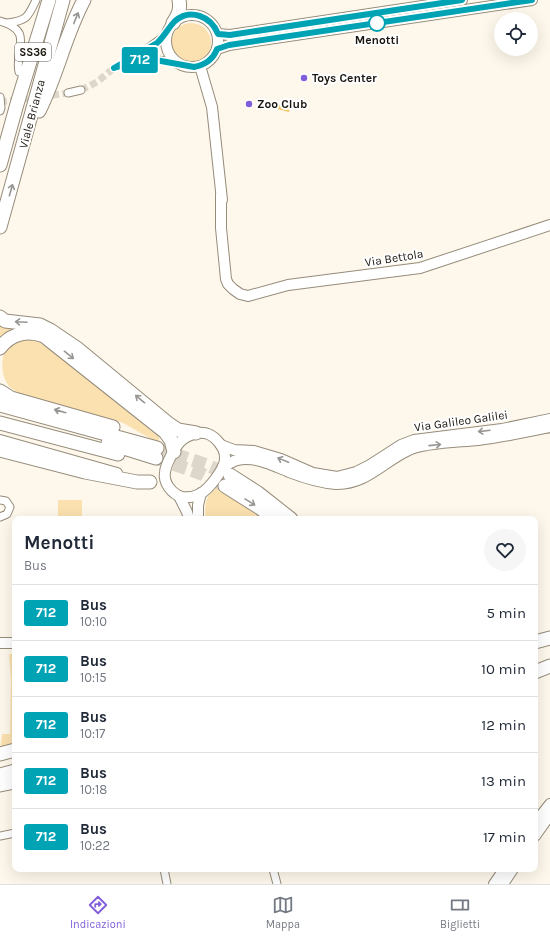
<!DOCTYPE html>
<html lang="it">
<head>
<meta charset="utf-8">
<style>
	:root { --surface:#fff; --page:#f6f6f7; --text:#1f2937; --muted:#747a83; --line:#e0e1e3; --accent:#815ed9 }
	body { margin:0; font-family:Karla,sans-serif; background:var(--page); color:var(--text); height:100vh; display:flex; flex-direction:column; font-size:15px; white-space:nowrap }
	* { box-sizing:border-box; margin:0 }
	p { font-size:13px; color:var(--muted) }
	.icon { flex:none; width:22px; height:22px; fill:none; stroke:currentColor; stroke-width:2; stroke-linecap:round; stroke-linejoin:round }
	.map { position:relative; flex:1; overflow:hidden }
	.sheet { position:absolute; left:12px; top:516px; width:526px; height:356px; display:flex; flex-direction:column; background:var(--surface); border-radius:8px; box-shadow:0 4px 16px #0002 }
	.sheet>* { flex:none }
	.badge { padding:0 8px; border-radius:3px; font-size:14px; line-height:26px }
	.controls { position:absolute; left:494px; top:12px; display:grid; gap:8px }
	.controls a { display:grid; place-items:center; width:44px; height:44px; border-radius:50%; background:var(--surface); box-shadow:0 4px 16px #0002; font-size:20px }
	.map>.badge { position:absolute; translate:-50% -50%; box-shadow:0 0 0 2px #fff }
	.round { display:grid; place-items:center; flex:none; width:42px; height:42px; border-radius:21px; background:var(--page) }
	.overview { display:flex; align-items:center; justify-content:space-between; height:68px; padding:0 12px }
	h1 { font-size:19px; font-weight:700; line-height:30px }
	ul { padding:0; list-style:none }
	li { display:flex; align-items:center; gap:12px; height:56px; padding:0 12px; border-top:1px solid var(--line) }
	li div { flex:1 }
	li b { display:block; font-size:15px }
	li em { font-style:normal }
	li .badge { min-width:44px; font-weight:700; text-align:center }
	.tabs { display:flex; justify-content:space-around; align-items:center; height:56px; border-top:1px solid var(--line); background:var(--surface); font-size:11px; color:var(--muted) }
	.tabs a { display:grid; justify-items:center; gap:2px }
	.tabs .on { color:var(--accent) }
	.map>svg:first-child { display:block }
</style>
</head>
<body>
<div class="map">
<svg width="550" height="884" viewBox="0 0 550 884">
	<rect width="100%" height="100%" fill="#fef8ec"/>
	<!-- green -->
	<g fill="#fbe1af">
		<circle cx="191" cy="43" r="20"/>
		<polygon points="0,322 27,326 0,344"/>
		<path d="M 25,339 L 34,339 L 50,350 L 159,437 L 159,442 C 145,437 134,428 121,422 L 22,394 C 17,392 13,390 9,386 C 0,375 0,353 10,344 C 14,341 21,340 25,339 Z"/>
		<path d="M 225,486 L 268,519 L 206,519 C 204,509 205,495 215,489 C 218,487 222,487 225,486 Z"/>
		<rect x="58" y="500" width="24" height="19"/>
		<polygon points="9,654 13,654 13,660 15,660 15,746 0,750 2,734 10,734 11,680"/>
	</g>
	<!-- water -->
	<polygon fill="#f6c664" points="275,103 290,108 289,112 273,108"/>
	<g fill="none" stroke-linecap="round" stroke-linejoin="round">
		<!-- street-tunnel -->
		<g stroke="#dcd6cb" stroke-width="7" stroke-dasharray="7 3.5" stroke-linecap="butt">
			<polyline points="126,64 151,59"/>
			<polyline points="81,90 97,82 114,68 148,48"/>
			<polyline points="0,102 68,93"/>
		</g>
		<!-- highway-tunnel -->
		<g stroke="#dcd6cb" stroke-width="13" stroke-dasharray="13 6" stroke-linecap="butt">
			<polyline points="157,448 207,465 230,475"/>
			<polyline points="156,458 202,474 225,486"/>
		</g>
		<defs>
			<g id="street">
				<path d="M 0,21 C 35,31 14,50 19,72"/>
				<path d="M 7,23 C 27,21 28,17 36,0"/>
				<polyline points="148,48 162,38 168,31"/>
				<polyline points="151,59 179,63"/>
				<polyline points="68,93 81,90"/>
				<polyline points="0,97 1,108 0,111"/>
				<polyline points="0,500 6,501 10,507 7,514 0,517"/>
				<polyline points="0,836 15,833"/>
				<polyline points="164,869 167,884"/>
				<polyline points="273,869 277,884"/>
			</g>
			<g id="secondary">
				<circle cx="192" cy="41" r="26"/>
				<polyline points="218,34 230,35 462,0"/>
				<polyline points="217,49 229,45 532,0"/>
				<polyline points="200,66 212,107 222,200"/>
				<polyline points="221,195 221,228 226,279 228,284 233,289 240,294 248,296 288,285 420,268 550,225"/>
				<path d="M 196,433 C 200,433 204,432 208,434 C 216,437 225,448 225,457 C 226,468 209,489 200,494 C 194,497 189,498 182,497 C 172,494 163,483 165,472 C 166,464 175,447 180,442 C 184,437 190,435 196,433 Z"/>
				<polyline points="0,440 117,473"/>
				<polyline points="221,445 234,450 254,451 281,459 313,473 337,477 356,472 370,465 401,445 414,440 502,429 550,419"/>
				<path d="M 223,467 C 228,465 232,461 237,460 C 256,456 272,465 289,472 C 302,477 322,483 336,484 C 366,485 384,461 409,450 C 425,442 460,442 478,440 C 503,437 526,432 550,427"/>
				<polyline points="179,496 187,512 189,519"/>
				<polyline points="198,519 198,505 201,493"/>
				<polyline points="0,643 15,643"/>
				<polyline points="535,823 550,804"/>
				<polyline points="535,836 550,815"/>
				<polyline points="494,884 503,871"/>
				<polyline points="503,884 513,869"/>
			</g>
			<g id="highway">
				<path d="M 173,23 C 178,15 181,10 179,0"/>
				<path d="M 39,111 C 57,76 65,35 84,0"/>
				<polyline points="0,165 17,104 49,0"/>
				<polyline points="0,227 63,0"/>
				<polyline points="0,317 5,321 40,325 50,330 78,349 169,424 178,430 196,433"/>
				<path d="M 0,348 C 11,333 28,330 44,336 L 165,432 L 171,440 L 174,452"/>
				<polyline points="0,391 11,398 113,427"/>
				<polyline points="0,405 157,448"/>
				<polyline points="0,423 118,454"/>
				<polyline points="108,443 156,458"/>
				<polyline points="0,450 85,472 137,482 150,482"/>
				<polyline points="230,475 258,493 291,519"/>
				<polyline points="225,486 260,508 274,519"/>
				<polyline points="535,642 550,638"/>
				<polyline points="535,672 550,666"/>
				<polyline points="0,754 15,750"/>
				<polyline points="0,775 15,771"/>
				<polyline points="0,785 15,782"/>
			</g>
		</defs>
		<!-- street casing -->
		<use href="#street" stroke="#968c7a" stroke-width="9"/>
		<!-- secondary casing -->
		<use href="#secondary" stroke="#968c7a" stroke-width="12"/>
		<!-- highway casing -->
		<use href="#highway" stroke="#968c7a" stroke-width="15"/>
		<!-- street -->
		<use href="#street" stroke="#fff" stroke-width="7"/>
		<!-- secondary -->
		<use href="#secondary" stroke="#fff" stroke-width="10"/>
		<!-- highway -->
		<use href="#highway" stroke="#fff" stroke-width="13"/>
	</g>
	<!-- one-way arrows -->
	<defs><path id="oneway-shaft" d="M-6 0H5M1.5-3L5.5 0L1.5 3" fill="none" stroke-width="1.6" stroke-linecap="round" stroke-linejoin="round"/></defs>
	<g stroke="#989693">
		<use href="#oneway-shaft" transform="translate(76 18) rotate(-68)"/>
		<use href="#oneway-shaft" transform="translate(11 190) rotate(-74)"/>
		<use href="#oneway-shaft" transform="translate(21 322) rotate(-177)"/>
		<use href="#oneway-shaft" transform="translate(69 355) rotate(39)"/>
		<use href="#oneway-shaft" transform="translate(140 399) rotate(-141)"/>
		<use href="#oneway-shaft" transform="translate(60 411) rotate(-164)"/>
		<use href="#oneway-shaft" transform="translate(484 431) rotate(173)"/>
		<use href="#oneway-shaft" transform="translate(435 445) rotate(-6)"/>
		<use href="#oneway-shaft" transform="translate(283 460) rotate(-158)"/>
		<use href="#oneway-shaft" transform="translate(250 502) rotate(32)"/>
	</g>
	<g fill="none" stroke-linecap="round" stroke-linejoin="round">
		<defs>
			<path id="line" d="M 462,0 L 230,35 L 218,34 C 211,16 190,8 175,21 C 168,28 164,37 157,43 L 114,68 L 134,62 L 150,59 L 194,67 C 205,65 213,60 217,49 L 229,45 L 532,0"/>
		</defs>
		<!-- line casing -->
		<use href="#line" stroke="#fff" stroke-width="9"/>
		<!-- line -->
		<use href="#line" stroke="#00a3b4" stroke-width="6"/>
	</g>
	<!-- markers -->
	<circle fill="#fff" stroke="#00a3b4" stroke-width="2" cx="377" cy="23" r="8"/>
	<g fill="#815ed9" stroke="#fff" stroke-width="1.5">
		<circle cx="304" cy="78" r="4"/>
		<circle cx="249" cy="104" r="4"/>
	</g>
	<g text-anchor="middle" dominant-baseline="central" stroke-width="4" stroke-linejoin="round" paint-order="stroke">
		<!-- shield labels -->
		<rect fill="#fff" stroke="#5f5c57" stroke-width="1" x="15" y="43" width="36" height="18" rx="3"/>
		<g font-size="11" font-weight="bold" fill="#1a160f">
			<text x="33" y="52">SS36</text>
		</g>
		<!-- stop labels -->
		<g font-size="12" font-weight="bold" fill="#1a160f" stroke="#fff">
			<text x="377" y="40">Menotti</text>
		</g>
		<!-- poi labels -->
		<g font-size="12" font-weight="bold" fill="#1a160f" stroke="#fff" text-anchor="start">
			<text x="312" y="78">Toys Center</text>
			<text x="257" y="104">Zoo Club</text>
		</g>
		<!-- street labels -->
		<g font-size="12" fill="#1a160f" stroke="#fff">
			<text transform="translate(32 114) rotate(-75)">Viale Brianza</text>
			<text transform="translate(394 258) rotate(-9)">Via Bettola</text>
			<text transform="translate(461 421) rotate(-8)">Via Galileo Galilei</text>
		</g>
	</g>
</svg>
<div class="controls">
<a><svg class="icon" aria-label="locate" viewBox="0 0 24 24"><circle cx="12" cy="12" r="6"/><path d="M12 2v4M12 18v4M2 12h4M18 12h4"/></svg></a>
</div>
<b class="badge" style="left:140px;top:60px;background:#00a3b4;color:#fff">712</b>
<section class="sheet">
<div class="overview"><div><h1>Menotti</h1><p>Bus</p></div><a class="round"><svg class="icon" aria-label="heart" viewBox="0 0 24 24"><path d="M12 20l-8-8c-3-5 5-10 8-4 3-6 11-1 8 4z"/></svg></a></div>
<ul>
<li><span class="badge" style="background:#00a3b4;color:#fff">712</span><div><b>Bus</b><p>10:10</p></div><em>5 min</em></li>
<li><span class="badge" style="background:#00a3b4;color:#fff">712</span><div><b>Bus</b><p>10:15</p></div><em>10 min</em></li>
<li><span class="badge" style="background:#00a3b4;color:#fff">712</span><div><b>Bus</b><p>10:17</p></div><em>12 min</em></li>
<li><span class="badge" style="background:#00a3b4;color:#fff">712</span><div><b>Bus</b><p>10:18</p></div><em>13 min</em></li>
<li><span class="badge" style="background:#00a3b4;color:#fff">712</span><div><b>Bus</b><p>10:22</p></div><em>17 min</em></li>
</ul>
</section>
</div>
<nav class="tabs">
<a class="on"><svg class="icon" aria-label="directions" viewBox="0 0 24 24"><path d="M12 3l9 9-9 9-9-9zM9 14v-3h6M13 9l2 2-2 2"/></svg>Indicazioni</a>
<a><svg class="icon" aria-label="map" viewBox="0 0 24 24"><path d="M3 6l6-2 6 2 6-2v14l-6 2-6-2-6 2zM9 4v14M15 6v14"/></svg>Mappa</a>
<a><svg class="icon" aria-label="tickets" viewBox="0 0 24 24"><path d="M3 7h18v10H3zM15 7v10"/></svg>Biglietti</a>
</nav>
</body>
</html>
